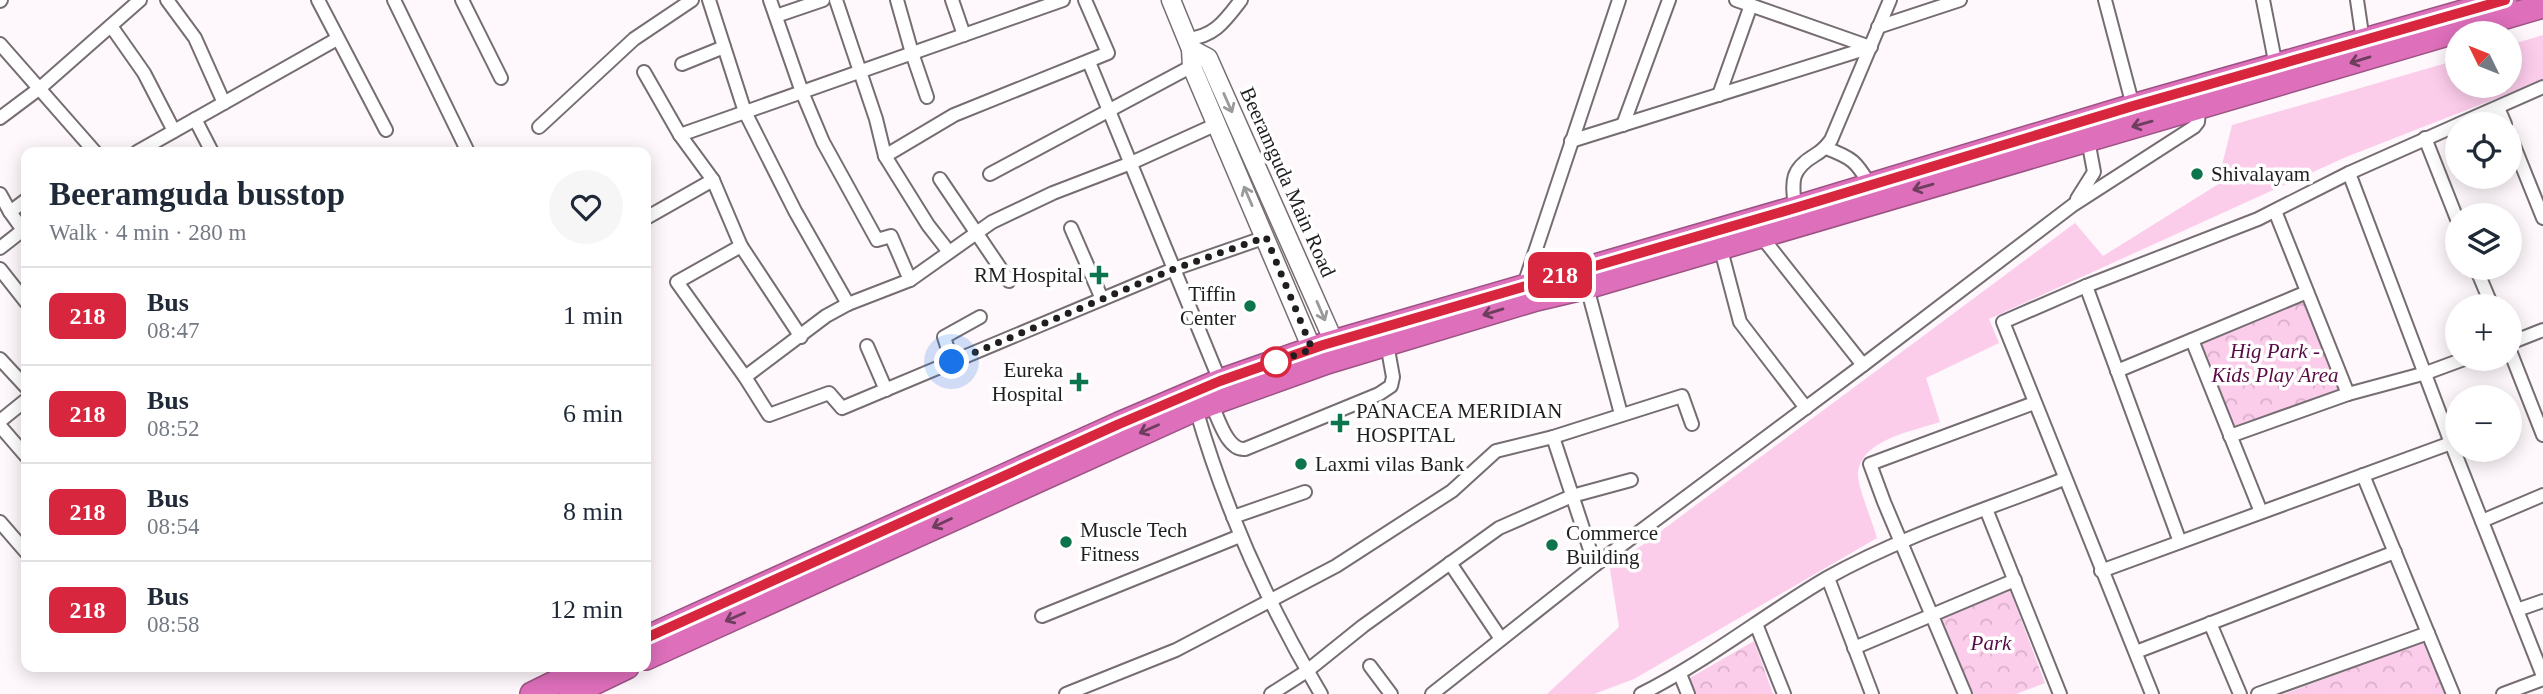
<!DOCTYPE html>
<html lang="en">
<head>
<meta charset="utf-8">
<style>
	:root { --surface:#fff; --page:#f6f6f7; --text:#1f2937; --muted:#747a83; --line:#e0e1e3 }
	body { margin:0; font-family:Georgia,serif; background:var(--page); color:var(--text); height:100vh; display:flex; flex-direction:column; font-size:26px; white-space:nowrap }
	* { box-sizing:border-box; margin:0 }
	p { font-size:23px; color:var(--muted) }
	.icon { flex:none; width:38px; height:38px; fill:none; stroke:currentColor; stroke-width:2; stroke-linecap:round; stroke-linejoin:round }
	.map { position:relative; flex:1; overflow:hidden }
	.sheet { position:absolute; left:21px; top:147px; width:630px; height:525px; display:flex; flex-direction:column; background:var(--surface); border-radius:14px; box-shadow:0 4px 18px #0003 }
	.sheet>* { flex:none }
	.badge { padding:0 14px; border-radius:10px; font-size:24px; line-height:46px }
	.needle { width:46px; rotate:313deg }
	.buttons { position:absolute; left:2445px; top:21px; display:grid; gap:14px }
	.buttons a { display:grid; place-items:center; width:77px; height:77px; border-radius:50%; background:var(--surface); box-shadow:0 4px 18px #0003; font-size:35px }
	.you { position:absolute; width:35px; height:35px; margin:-18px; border:5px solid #fff; border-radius:50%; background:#1a73e8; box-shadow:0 0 0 10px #1a73e833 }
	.map>.badge { position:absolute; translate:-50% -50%; box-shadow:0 0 0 4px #fff }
	.round { display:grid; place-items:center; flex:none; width:74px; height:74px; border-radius:37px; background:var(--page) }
	.overview { display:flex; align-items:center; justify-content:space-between; height:119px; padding:0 28px }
	h1 { font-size:33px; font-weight:800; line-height:52px }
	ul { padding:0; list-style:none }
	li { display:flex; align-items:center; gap:21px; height:98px; padding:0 28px; border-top:2px solid var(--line) }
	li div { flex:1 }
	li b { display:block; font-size:26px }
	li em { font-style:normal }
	li .badge { min-width:77px; font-weight:700; text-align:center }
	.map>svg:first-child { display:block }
</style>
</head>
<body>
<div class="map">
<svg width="2543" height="694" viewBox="0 0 2543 694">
	<defs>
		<pattern id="park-crowns" width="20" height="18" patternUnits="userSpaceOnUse" patternTransform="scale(1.75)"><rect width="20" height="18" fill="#fccdeb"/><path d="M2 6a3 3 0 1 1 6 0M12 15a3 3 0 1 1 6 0" fill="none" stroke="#d8b0c9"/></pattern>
	</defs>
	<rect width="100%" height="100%" fill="#fef7fb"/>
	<!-- green -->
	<path fill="#fccdeb" d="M 2543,35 L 2543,80 L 2346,157 L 1989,319 L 1999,343 L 1926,378 L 1940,422 C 1913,431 1859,440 1858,475 C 1858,488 1873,523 1877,538 L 1634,679 L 1594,694 L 1547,694 L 1619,627 L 1610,569 L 2075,223 L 2103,256 L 2217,185 L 2232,125 L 2457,60 L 2457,86 L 2510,86 L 2510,45 Z"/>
	<!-- park -->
	<g fill="url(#park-crowns)">
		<polygon points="2304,300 2339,389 2233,428 2200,344"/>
		<polygon points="2010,590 2045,683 2016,694 1973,694 1942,619"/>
		<polygon points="1754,641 1773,694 1694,694 1688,679"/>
		<polygon points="2423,642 2445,694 2284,694"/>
	</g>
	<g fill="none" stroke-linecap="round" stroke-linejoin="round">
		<defs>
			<g id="street">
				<polyline points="167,0 195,38 224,103"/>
				<polyline points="318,0 386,130"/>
				<polyline points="394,0 468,152"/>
				<polyline points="462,0 501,78"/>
				<polyline points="709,0 745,112 795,211 848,304"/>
				<polyline points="770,0 802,92 823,142 877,240 891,236 910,280"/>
				<polyline points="836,0 876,119 885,156"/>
				<polyline points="897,0 912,53 927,97"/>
				<polyline points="952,0 964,35"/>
				<polyline points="1736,0 1870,47"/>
				<polyline points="2105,0 2133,106"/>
				<polyline points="2263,0 2276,66"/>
				<polyline points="2357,0 2363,41"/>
				<polyline points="0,1 1,0"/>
				<polyline points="776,16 823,0"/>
				<polyline points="111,26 144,73 174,131"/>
				<polyline points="1878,27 1960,0"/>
				<path d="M 1187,39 C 1214,37 1225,21 1241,0"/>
				<polyline points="0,44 95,152"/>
				<polyline points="1089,62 1220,381"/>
				<polyline points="682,64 724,47"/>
				<polyline points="644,72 680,135 713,180 741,246 801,337"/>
				<polyline points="1719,95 1751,5"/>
				<polyline points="2498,108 2505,124"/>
				<polyline points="0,118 40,88 140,0"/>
				<polyline points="195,119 212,152"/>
				<polyline points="2459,124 2543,87"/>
				<polyline points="1623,125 1669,0"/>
				<polyline points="539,127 634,39 692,0"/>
				<polyline points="680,135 1063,0"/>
				<polyline points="2510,136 2543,218"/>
				<polyline points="2425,138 2457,219"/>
				<polyline points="1571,141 1871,47"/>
				<path d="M 1826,148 C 1852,158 1856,161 1870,185"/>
				<polyline points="137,152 337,39"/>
				<polyline points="2349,173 2451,443 2543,676"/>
				<polyline points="990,174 1196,64"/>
				<polyline points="940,179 1009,281"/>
				<polyline points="0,194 10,212 26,200"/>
				<polyline points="2077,199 2094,172 2088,140"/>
				<path d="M 1795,208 C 1792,181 1790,170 1815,155 C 1822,151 1826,147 1831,140 L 1890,0"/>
				<polyline points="2275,211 2348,394"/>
				<polyline points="646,218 713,180"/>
				<polyline points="1071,228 1102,299"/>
				<polyline points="1761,236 1863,365"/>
				<polyline points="741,246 677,282 745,377 769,415 829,393 842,408 1174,269 1266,237"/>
				<polyline points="1720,246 1740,322 1806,408"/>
				<polyline points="0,248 23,230 10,212"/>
				<polyline points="949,252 928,225 885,156 954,115 1108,53 1085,0"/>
				<polyline points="2476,268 2492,306"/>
				<polyline points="0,269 26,302"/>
				<polyline points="1524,285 1619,0"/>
				<polyline points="2086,286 2180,542"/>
				<polyline points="1587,287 1621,414"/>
				<polyline points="2192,340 2261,512"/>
				<polyline points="2510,343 2543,330"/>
				<polyline points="867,346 886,390"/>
				<polyline points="2510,351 2543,435"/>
				<polyline points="0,359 26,387"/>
				<polyline points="952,362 944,337 980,317"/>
				<polyline points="2117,371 2307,292"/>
				<polyline points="745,377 826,316 848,304 910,280 992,222 1053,193 1131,163 1217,124"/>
				<path d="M 1211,403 C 1218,417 1227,451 1245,449 L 1379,394 L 1391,386 L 1393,377 L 1387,344"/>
				<path d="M 1196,409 C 1225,509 1268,605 1321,694"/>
				<polyline points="0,421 26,400"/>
				<polyline points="0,426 26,456"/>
				<polyline points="2230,436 2348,394 2426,373 2464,359"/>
				<polyline points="1553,437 1595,565"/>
				<polyline points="2363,475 2453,694"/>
				<polyline points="1986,509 2060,694"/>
				<polyline points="1233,517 1305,492"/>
				<polyline points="2482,521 2543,495"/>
				<polyline points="0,522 26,552"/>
				<polyline points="1450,563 1501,639"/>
				<polyline points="2101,571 2451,443"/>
				<polyline points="1828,578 1872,694"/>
				<polyline points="2517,610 2543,601"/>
				<polyline points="1042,616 1240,536"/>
				<polyline points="2210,623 2240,694"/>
				<polyline points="1756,624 1784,694"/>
				<polyline points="1854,648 2015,580"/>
				<polyline points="2136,652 2395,552"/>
				<polyline points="1370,666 1391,694"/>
				<polyline points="1680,674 1688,694"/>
				<polyline points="1066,694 1176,650 1336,566 1452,491 1496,451 1553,437 1682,396 1692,424"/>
				<polyline points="1271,694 1307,671 1363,626 1499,528 1572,496 1631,480"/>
				<polyline points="1432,694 1595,565 1863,365 2073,205 2194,127 2198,122 2199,108"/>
				<path d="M 1641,694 C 1707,661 1764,615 1827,578 C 1902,536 1985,510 2064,479"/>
				<polyline points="1965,694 1884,502 1870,464 2034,403"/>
				<polyline points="2152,694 2003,322 2086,286 2258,219 2349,173 2457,125"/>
				<polyline points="2258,694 2428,633"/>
				<polyline points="2503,694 2543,679"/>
			</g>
			<g id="secondary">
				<polyline points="1171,0 1191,49 1192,67 1312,349"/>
				<polyline points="1191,49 1208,58 1334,342"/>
			</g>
			<g id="highway">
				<polyline points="646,638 1119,424 1220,381 1323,345 1795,208 2133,106 2505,0"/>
				<polyline points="646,658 1196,409 1327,362 1536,299 1587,287 2543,6"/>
				<polyline points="532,694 587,667"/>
				<polyline points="571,694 627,667"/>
			</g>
		</defs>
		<!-- street casing -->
		<use href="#street" stroke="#756d72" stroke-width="16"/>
		<!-- secondary casing -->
		<use href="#secondary" stroke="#756d72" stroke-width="21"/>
		<!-- highway casing -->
		<use href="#highway" stroke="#9c5384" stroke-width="26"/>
		<!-- street -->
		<use href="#street" stroke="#fff" stroke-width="12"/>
		<!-- secondary -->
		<use href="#secondary" stroke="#fff" stroke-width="18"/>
		<!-- highway -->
		<use href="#highway" stroke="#de6fbb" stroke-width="23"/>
	</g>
	<!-- one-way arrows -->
	<defs><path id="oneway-shaft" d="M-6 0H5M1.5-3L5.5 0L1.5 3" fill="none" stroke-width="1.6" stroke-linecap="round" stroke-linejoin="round" transform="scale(1.75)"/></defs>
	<g stroke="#6d3e5d">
		<use href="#oneway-shaft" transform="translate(2360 60) rotate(163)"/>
		<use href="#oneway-shaft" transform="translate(2142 124) rotate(164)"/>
		<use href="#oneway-shaft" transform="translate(1923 187) rotate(164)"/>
		<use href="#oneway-shaft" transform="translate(1493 312) rotate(163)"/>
		<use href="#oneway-shaft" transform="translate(1149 429) rotate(156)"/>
		<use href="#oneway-shaft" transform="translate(942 523) rotate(155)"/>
		<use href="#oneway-shaft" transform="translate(735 617) rotate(156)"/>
	</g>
	<g stroke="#9b9a9a">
		<use href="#oneway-shaft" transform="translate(1228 103) rotate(66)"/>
		<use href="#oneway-shaft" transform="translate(1248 196) rotate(-113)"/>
		<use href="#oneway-shaft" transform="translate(1321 311) rotate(67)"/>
	</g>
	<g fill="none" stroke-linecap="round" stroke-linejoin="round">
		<defs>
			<polyline id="line" points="646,638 1119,424 1220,381 1323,345 1795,208 2133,106 2505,0"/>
		</defs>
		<!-- line casing -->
		<use href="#line" stroke="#fff" stroke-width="16"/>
		<!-- line -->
		<use href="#line" stroke="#d7263d" stroke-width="10"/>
		<!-- walk -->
		<polyline stroke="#211e1f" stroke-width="7" stroke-dasharray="0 12.6" points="952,362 1174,269 1266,237 1312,349 1276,362"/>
	</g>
	<!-- markers -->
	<g fill="#0d754e" stroke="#fff" stroke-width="2.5">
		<circle cx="2197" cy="174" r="7"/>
		<path d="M1095.5 264.5h7v7h7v7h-7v7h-7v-7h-7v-7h7z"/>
		<circle cx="1250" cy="306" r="7"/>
		<path d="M1075.5 371.5h7v7h7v7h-7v7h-7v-7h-7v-7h7z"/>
		<path d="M1336.5 412.5h7v7h7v7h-7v7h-7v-7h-7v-7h7z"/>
		<circle cx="1301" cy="464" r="7"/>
		<circle cx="1066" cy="542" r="7"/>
		<circle cx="1552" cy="545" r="7"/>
	</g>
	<circle fill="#fff" stroke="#d7263d" stroke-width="3.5" cx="1276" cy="362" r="14"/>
	<g text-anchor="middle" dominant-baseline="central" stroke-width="7" stroke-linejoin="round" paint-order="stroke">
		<!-- poi labels -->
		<g font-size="21" fill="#211e1f" stroke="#fff" text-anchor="start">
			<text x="2211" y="174">Shivalayam</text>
			<text x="1083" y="275" text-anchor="end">RM Hospital</text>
			<text x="1236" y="294" text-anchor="end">Tiffin<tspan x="1236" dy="24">Center</tspan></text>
			<text x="1063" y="370" text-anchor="end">Eureka<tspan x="1063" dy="24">Hospital</tspan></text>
			<text x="1356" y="411">PANACEA MERIDIAN<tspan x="1356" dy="24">HOSPITAL</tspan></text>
			<text x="1315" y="464">Laxmi vilas Bank</text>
			<text x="1080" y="530">Muscle Tech<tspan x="1080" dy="24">Fitness</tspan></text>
			<text x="1566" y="533">Commerce<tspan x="1566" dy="24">Building</tspan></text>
		</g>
		<!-- street labels -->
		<g font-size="21" fill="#211e1f" stroke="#fff">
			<text transform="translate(1288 182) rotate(66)">Beeramguda Main Road</text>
		</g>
		<!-- park labels -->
		<g font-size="21" font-style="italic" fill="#590b46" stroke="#fff">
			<text x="2275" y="351">Hig Park -<tspan x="2275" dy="24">Kids Play Area</tspan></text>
			<text x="1991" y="643">Park</text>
		</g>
	</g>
</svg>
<div class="buttons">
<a><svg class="needle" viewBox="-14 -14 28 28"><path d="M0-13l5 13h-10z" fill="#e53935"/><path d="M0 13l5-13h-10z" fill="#747a83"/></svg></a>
<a><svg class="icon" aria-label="locate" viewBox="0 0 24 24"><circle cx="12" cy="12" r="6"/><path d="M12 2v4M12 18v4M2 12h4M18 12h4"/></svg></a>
<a><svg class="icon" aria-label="layers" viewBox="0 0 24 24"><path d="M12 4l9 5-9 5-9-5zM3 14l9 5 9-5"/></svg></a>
<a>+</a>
<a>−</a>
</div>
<div class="you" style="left:952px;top:362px"></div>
<b class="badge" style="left:1560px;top:275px;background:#d7263d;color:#fff">218</b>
<section class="sheet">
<div class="overview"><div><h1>Beeramguda busstop</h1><p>Walk · 4 min · 280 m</p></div><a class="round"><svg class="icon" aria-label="heart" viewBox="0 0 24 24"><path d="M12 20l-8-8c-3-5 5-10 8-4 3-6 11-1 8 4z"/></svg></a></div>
<ul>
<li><span class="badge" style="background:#d7263d;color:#fff">218</span><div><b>Bus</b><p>08:47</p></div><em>1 min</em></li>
<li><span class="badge" style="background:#d7263d;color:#fff">218</span><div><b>Bus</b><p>08:52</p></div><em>6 min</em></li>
<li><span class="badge" style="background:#d7263d;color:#fff">218</span><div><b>Bus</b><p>08:54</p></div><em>8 min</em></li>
<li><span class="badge" style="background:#d7263d;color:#fff">218</span><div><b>Bus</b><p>08:58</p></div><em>12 min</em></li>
</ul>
</section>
</div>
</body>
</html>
